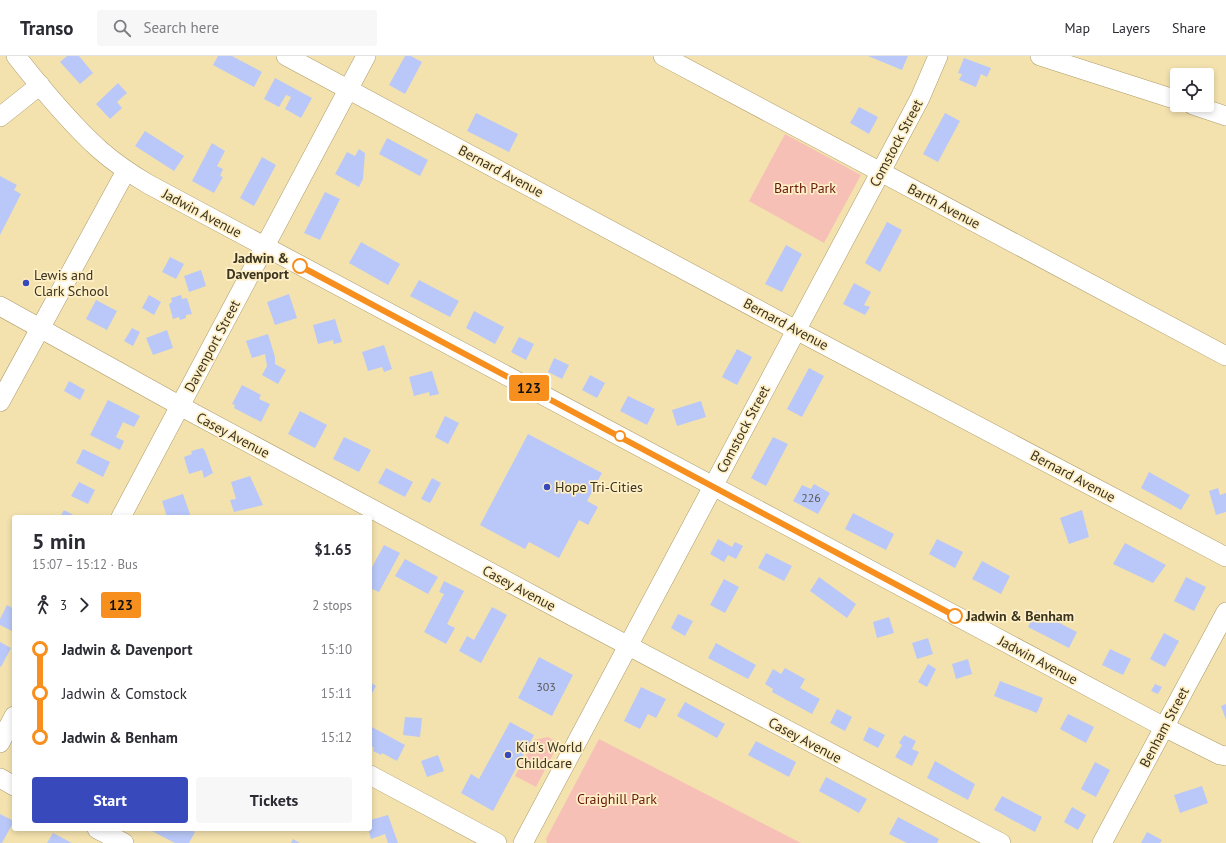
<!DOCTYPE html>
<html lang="en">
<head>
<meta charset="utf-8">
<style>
	:root { --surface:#fff; --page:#f7f7f7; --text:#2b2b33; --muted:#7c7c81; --line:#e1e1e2; --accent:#3749bb }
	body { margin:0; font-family:"PT Sans",sans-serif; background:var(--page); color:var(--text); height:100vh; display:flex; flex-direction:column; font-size:15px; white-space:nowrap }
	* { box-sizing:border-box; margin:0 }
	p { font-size:13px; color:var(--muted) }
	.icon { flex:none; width:22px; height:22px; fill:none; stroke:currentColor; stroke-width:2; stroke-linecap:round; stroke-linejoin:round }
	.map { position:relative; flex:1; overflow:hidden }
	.details { position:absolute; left:12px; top:459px; width:360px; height:316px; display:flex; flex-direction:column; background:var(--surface); border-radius:4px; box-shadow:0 2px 6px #0003 }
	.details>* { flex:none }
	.badge { padding:0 8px; border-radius:3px; font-size:14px; line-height:26px }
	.controls { position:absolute; left:1170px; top:12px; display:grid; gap:8px }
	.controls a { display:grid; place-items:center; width:44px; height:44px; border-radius:4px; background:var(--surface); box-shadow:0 2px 6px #0003; font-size:20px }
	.map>.badge { position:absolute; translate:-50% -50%; box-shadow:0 0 0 2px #fff }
	.legs { display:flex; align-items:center; gap:6px; height:44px; padding:0 20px; font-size:13px }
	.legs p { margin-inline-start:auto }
	.head { display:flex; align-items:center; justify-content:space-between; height:68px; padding:0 20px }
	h1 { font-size:22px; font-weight:600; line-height:30px }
	.button { display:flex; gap:8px; margin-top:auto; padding:8px 20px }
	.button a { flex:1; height:46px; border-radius:4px; background:var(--accent); color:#fff; font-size:16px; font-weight:600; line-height:46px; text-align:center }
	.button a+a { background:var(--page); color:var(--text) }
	ul { padding:0 20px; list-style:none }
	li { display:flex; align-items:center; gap:14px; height:44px; font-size:15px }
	li i { display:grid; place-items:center; width:6px; height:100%; margin:0 5px; background:currentColor }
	li i::after { content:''; width:10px; height:10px; margin:-5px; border:3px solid; border-radius:50%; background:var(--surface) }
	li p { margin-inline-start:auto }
	li:first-child i { background:linear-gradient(#0000 50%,currentColor 0) }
	li:last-child i { background:linear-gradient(currentColor 50%,#0000 0) }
	header { display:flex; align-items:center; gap:24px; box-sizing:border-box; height:56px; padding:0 20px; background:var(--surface); border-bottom:1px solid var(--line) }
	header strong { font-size:19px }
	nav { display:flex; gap:22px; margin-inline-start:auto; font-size:14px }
	.search { width:280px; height:36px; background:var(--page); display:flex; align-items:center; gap:10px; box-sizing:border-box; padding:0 14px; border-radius:4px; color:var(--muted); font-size:15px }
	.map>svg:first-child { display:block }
</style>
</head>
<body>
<header>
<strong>Transo</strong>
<div class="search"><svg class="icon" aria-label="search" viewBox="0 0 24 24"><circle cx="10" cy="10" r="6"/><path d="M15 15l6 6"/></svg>Search here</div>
<nav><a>Map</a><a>Layers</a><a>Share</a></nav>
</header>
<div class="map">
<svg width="1226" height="787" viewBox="0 0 1226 787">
	<rect width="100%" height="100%" fill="#f4e2ae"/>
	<!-- green -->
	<g fill="#f7c0b6">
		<polygon points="785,78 861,119 824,187 749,145"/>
		<polygon points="548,681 559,687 536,731 515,720 534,684"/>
		<polygon points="599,683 801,787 547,787 546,783"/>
	</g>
	<!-- building -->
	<g fill="#b9c8f8">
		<polygon points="67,0 79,0 93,17 80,28 60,6"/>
		<polygon points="218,0 232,0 262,16 254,31 213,9"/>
		<polygon points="405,0 411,0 422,6 405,38 389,29"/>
		<polygon points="868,0 908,0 902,14"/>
		<polygon points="964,2 991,12 987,21 981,18 976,31 959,24 962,18 958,17"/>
		<polygon points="275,22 312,42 301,62 285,53 291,41 286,39 279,51 264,43"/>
		<polygon points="118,27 127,37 117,46 122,52 110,63 96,48"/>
		<polygon points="859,51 878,61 869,78 850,67"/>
		<polygon points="476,57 518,78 509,96 467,75"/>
		<polygon points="945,57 960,65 938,106 923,98"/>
		<polygon points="145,75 184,100 174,115 135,90"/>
		<polygon points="387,82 428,104 420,120 379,98"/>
		<polygon points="212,87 225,95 217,110 223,113 220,120 223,121 214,137 192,125"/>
		<polygon points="359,93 365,97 363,123 359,131 335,118 347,96 355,100"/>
		<polygon points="262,101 276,109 254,150 240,142"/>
		<polygon points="0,120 17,129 14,134 21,138 0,179"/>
		<polygon points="325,136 340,143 320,184 304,177"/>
		<polygon points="887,166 902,174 880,216 865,207"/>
		<polygon points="361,186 400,208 388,229 349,207"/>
		<polygon points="786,189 802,198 782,236 765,228"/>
		<polygon points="170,201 184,208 176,223 162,216"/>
		<polygon points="201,214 206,230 189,236 184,220"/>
		<polygon points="419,224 459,245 450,261 410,240"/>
		<polygon points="854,227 871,236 864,249 870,251 865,259 843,248"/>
		<polygon points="289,238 297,262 275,269 267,246"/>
		<polygon points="149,239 161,246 154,259 142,252"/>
		<polygon points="181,239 182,243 187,242 192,258 186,259 186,262 180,264 179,261 173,263 169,248 172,246 171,242"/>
		<polygon points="96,244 117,255 107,274 86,263"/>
		<polygon points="474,255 504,271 495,288 466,272"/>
		<polygon points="335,263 342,286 334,288 333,284 318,288 313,269"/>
		<polygon points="132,272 140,276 133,290 124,285"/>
		<polygon points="167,274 173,292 153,299 146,282"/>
		<polygon points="268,278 275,301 275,308 286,314 278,328 262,319 267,310 265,298 252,302 246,285"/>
		<polygon points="519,281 534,288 526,304 511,296"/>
		<polygon points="384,289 392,313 384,316 382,311 368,315 362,296"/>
		<polygon points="737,293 752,301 737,329 722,321"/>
		<polygon points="554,302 569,309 562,323 548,316"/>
		<polygon points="809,312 824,320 802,361 787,353"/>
		<polygon points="432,315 439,338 430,340 429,336 414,340 409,321"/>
		<polygon points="590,319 605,327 597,342 582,334"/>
		<polygon points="69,325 85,334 80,344 64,335"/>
		<polygon points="242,329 261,339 259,343 270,348 261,366 234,352 235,349 232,348"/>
		<polygon points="628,340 655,353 647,369 620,355"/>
		<polygon points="108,344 140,360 134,371 123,366 116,381 124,385 120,394 90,379"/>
		<polygon points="701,345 706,361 677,370 672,354"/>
		<polygon points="300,355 327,369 315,392 288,378"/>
		<polygon points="445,360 459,367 448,388 435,381"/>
		<polygon points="528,378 602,417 587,445 598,451 588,469 579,464 559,502 529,486 525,493 480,469"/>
		<polygon points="344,381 371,394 359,416 333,403"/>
		<polygon points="773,381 788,388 766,430 751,422"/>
		<polygon points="203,392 204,394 205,395 213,417 204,422 202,414 189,418 184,401 192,398 191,395"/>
		<polygon points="83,393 110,406 103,421 76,407"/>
		<polygon points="386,412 413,426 405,441 378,427"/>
		<polygon points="1149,416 1190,439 1181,454 1141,432"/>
		<polygon points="250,420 263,449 234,456 230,444 236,443 231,426"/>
		<polygon points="432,422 441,427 430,447 421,443"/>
		<polygon points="79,426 95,434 88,448 71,440"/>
		<polygon points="814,428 830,437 818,458 793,445 802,429 811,433"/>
		<polygon points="1218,432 1220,439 1226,437 1226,456 1216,459 1209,435"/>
		<polygon points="183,438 191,461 167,461 162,445"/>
		<polygon points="64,454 77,461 60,461"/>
		<polygon points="1082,454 1089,481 1069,488 1060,462"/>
		<polygon points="853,457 894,478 886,494 845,473"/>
		<polygon points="718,483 732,491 735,486 743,490 736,503 728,499 724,506 710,498"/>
		<polygon points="937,483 963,496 955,512 929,498"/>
		<polygon points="1125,487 1166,509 1153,527 1113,508"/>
		<polygon points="384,489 400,497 379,536 370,532 370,513 371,513"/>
		<polygon points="766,497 792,510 784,525 758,512"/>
		<polygon points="405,503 438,521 428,538 395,520"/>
		<polygon points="982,505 1010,520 1001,538 972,523"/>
		<polygon points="819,521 856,548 847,562 810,535"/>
		<polygon points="1186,521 1206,531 1194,555 1174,545"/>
		<polygon points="724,523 739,531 725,557 710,549"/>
		<polygon points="444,525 464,535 447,568 455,572 446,588 424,576 444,538 439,536"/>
		<polygon points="7,549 14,553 14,576 0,569 0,563"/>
		<polygon points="492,551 507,559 481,607 459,595 467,580 474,584"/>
		<polygon points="1036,555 1077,576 1069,592 1028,571"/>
		<polygon points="678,558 693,565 685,580 671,572"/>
		<polygon points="889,561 894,577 877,582 873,566"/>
		<polygon points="1164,577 1179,585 1165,611 1150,603"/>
		<polygon points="928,582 933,598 917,603 912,587"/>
		<polygon points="0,586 11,592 1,611 0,610"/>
		<polygon points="716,587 756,609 748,623 708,602"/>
		<polygon points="1110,593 1131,603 1123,619 1102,609"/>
		<polygon points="539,601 573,619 552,660 518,642"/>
		<polygon points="968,603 972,618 956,623 952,608"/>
		<polygon points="928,608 936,613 927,631 918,626"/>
		<polygon points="785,612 805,623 800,632 820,643 812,658 772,636 773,633 765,628 773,613 781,618"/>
		<polygon points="1000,625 1043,642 1037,657 994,640"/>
		<polygon points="370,626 376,630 370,641"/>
		<polygon points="1155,628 1162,631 1158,638 1151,635"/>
		<polygon points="641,631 666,643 656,662 648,658 640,673 624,665"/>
		<polygon points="685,646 725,668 717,682 677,660"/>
		<polygon points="1226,648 1226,664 1221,650"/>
		<polygon points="837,653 852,661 845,675 830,667"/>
		<polygon points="1068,658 1094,671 1086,687 1060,673"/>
		<polygon points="405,661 422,662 420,681 403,679"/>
		<polygon points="510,666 534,679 493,755 461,737 471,718 479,723"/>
		<polygon points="370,670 405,689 397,705 382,697 381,699 373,695 374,692 370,689"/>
		<polygon points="869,671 885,679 878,692 863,684"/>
		<polygon points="904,679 916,685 912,693 919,696 912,710 895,701 902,689 899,687"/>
		<polygon points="756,685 796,706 789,721 748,699"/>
		<polygon points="438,699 444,715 427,721 421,705"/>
		<polygon points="935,705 975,728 968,744 927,722"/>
		<polygon points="1095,706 1110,714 1096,741 1081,733"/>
		<polygon points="826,721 867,743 859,757 819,735"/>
		<polygon points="1202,730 1208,747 1180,757 1174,739"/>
		<polygon points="1002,740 1042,761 1035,776 994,754"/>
		<polygon points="1072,751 1086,759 1078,774 1064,766"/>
		<polygon points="0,758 14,765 2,787 0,787"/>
		<polygon points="388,759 398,787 388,787 385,778 371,783 368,773 370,773 370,764"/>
		<polygon points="898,761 939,783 937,787 907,787 889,778"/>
		<polygon points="148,773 190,773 195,776 189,787 175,787"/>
		<polygon points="1147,776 1162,784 1160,787 1141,787"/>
		<polygon points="53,777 72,787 47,787"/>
		<polygon points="293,783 300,787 291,787"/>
	</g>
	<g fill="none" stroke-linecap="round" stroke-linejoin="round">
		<defs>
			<g id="minor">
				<path d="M 16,0 C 42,33 69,66 100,94 C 115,107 131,118 148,128 L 1164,671 L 1220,699 L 1226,700"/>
				<polyline points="286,0 796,274 1226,501"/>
				<polyline points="663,0 1226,300"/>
				<polyline points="1040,0 1177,44"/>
				<polyline points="1193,49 1226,60"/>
				<polyline points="0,61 40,29"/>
				<polyline points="0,250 193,357 555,551 1001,787"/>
				<polyline points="0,346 126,115"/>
				<polyline points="121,461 366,0"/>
				<polyline points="0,687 14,660"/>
				<polyline points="370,719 497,787"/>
				<polyline points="0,722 14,730"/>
				<polyline points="97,773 124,787"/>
				<polyline points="523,787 920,42 938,0"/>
				<polyline points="1102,787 1226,556"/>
			</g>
		</defs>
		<!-- minor casing -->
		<use href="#minor" stroke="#ac9b69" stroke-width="20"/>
		<!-- minor -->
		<use href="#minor" stroke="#fff" stroke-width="19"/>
	</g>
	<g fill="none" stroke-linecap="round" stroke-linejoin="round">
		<defs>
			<polyline id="line-1" points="300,210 955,560"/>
		</defs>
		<!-- line-1 casing -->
		<use href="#line-1" stroke="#fff" stroke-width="9"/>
		<!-- line-1 -->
		<use href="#line-1" stroke="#f78f1e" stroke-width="6"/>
	</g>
	<!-- markers -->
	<g fill="#fff" stroke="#f78f1e" stroke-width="2">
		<circle cx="300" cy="210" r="7"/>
		<circle cx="620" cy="380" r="5"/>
		<circle cx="955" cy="560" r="7"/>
	</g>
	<g fill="#3749bb" stroke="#feefc6" stroke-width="1.5">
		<circle cx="26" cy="227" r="4"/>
		<circle cx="547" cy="431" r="4"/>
		<circle cx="508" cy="699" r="4"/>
	</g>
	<g text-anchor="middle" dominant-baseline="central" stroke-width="3.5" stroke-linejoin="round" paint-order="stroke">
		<!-- number labels -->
		<g font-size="12" fill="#5a5955">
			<text x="811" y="441">226</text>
			<text x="546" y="630">303</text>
		</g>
		<!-- street labels -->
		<g font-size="14" fill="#3b341f" stroke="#feefc6">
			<text transform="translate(896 87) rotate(-62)">Comstock Street</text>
			<text transform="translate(501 115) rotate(28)">Bernard Avenue</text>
			<text transform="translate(944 150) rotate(28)">Barth Avenue</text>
			<text transform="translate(202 157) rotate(28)">Jadwin Avenue</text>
			<text transform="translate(786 268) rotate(28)">Bernard Avenue</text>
			<text transform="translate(212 290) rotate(-62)">Davenport Street</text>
			<text transform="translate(743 373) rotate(-62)">Comstock Street</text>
			<text transform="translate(233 379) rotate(28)">Casey Avenue</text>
			<text transform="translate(1073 420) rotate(28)">Bernard Avenue</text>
			<text transform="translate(519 532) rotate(28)">Casey Avenue</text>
			<text transform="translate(1038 604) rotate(28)">Jadwin Avenue</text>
			<text transform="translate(1164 671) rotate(-62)">Benham Street</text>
			<text transform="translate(805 684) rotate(28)">Casey Avenue</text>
		</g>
		<!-- park labels -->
		<g font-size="14" fill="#69170c" stroke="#feefc6">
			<text x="805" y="132">Barth Park</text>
			<text x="617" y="743">Craighill Park</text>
		</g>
		<!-- stop labels -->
		<g font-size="14" font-weight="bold" fill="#3b341f" stroke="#feefc6" text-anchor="end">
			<text x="289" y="202">Jadwin &amp;<tspan x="289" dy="16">Davenport</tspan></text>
			<text x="966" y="560" text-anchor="start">Jadwin &amp; Benham</text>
		</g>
		<!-- poi labels -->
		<g font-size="14" fill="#3b341f" stroke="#feefc6" text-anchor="start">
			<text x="34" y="219">Lewis and<tspan x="34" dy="16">Clark School</tspan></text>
			<text x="555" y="431">Hope Tri-Cities</text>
			<text x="516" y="691">Kid's World<tspan x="516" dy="16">Childcare</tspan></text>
		</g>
	</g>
</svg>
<div class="controls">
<a><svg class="icon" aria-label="locate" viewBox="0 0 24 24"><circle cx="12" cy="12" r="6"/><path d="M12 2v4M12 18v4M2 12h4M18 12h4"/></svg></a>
</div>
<b class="badge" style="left:529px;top:332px;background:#f78f1e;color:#111">123</b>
<section class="details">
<div class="head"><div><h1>5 min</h1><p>15:07 – 15:12 · Bus</p></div><b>$1.65</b></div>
<div class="legs"><svg class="icon" aria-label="walk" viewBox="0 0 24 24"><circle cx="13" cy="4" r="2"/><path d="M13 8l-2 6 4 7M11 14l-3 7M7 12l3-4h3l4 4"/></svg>3<svg class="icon" aria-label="forward" viewBox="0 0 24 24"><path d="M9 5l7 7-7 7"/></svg><b class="badge" style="background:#f78f1e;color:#111">123</b><p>2 stops</p></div>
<ul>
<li><i style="color:#f78f1e"></i><b>Jadwin &amp; Davenport</b><p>15:10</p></li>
<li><i style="color:#f78f1e"></i><span>Jadwin &amp; Comstock</span><p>15:11</p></li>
<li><i style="color:#f78f1e"></i><b>Jadwin &amp; Benham</b><p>15:12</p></li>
</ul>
<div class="button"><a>Start</a><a>Tickets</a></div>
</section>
</div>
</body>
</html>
